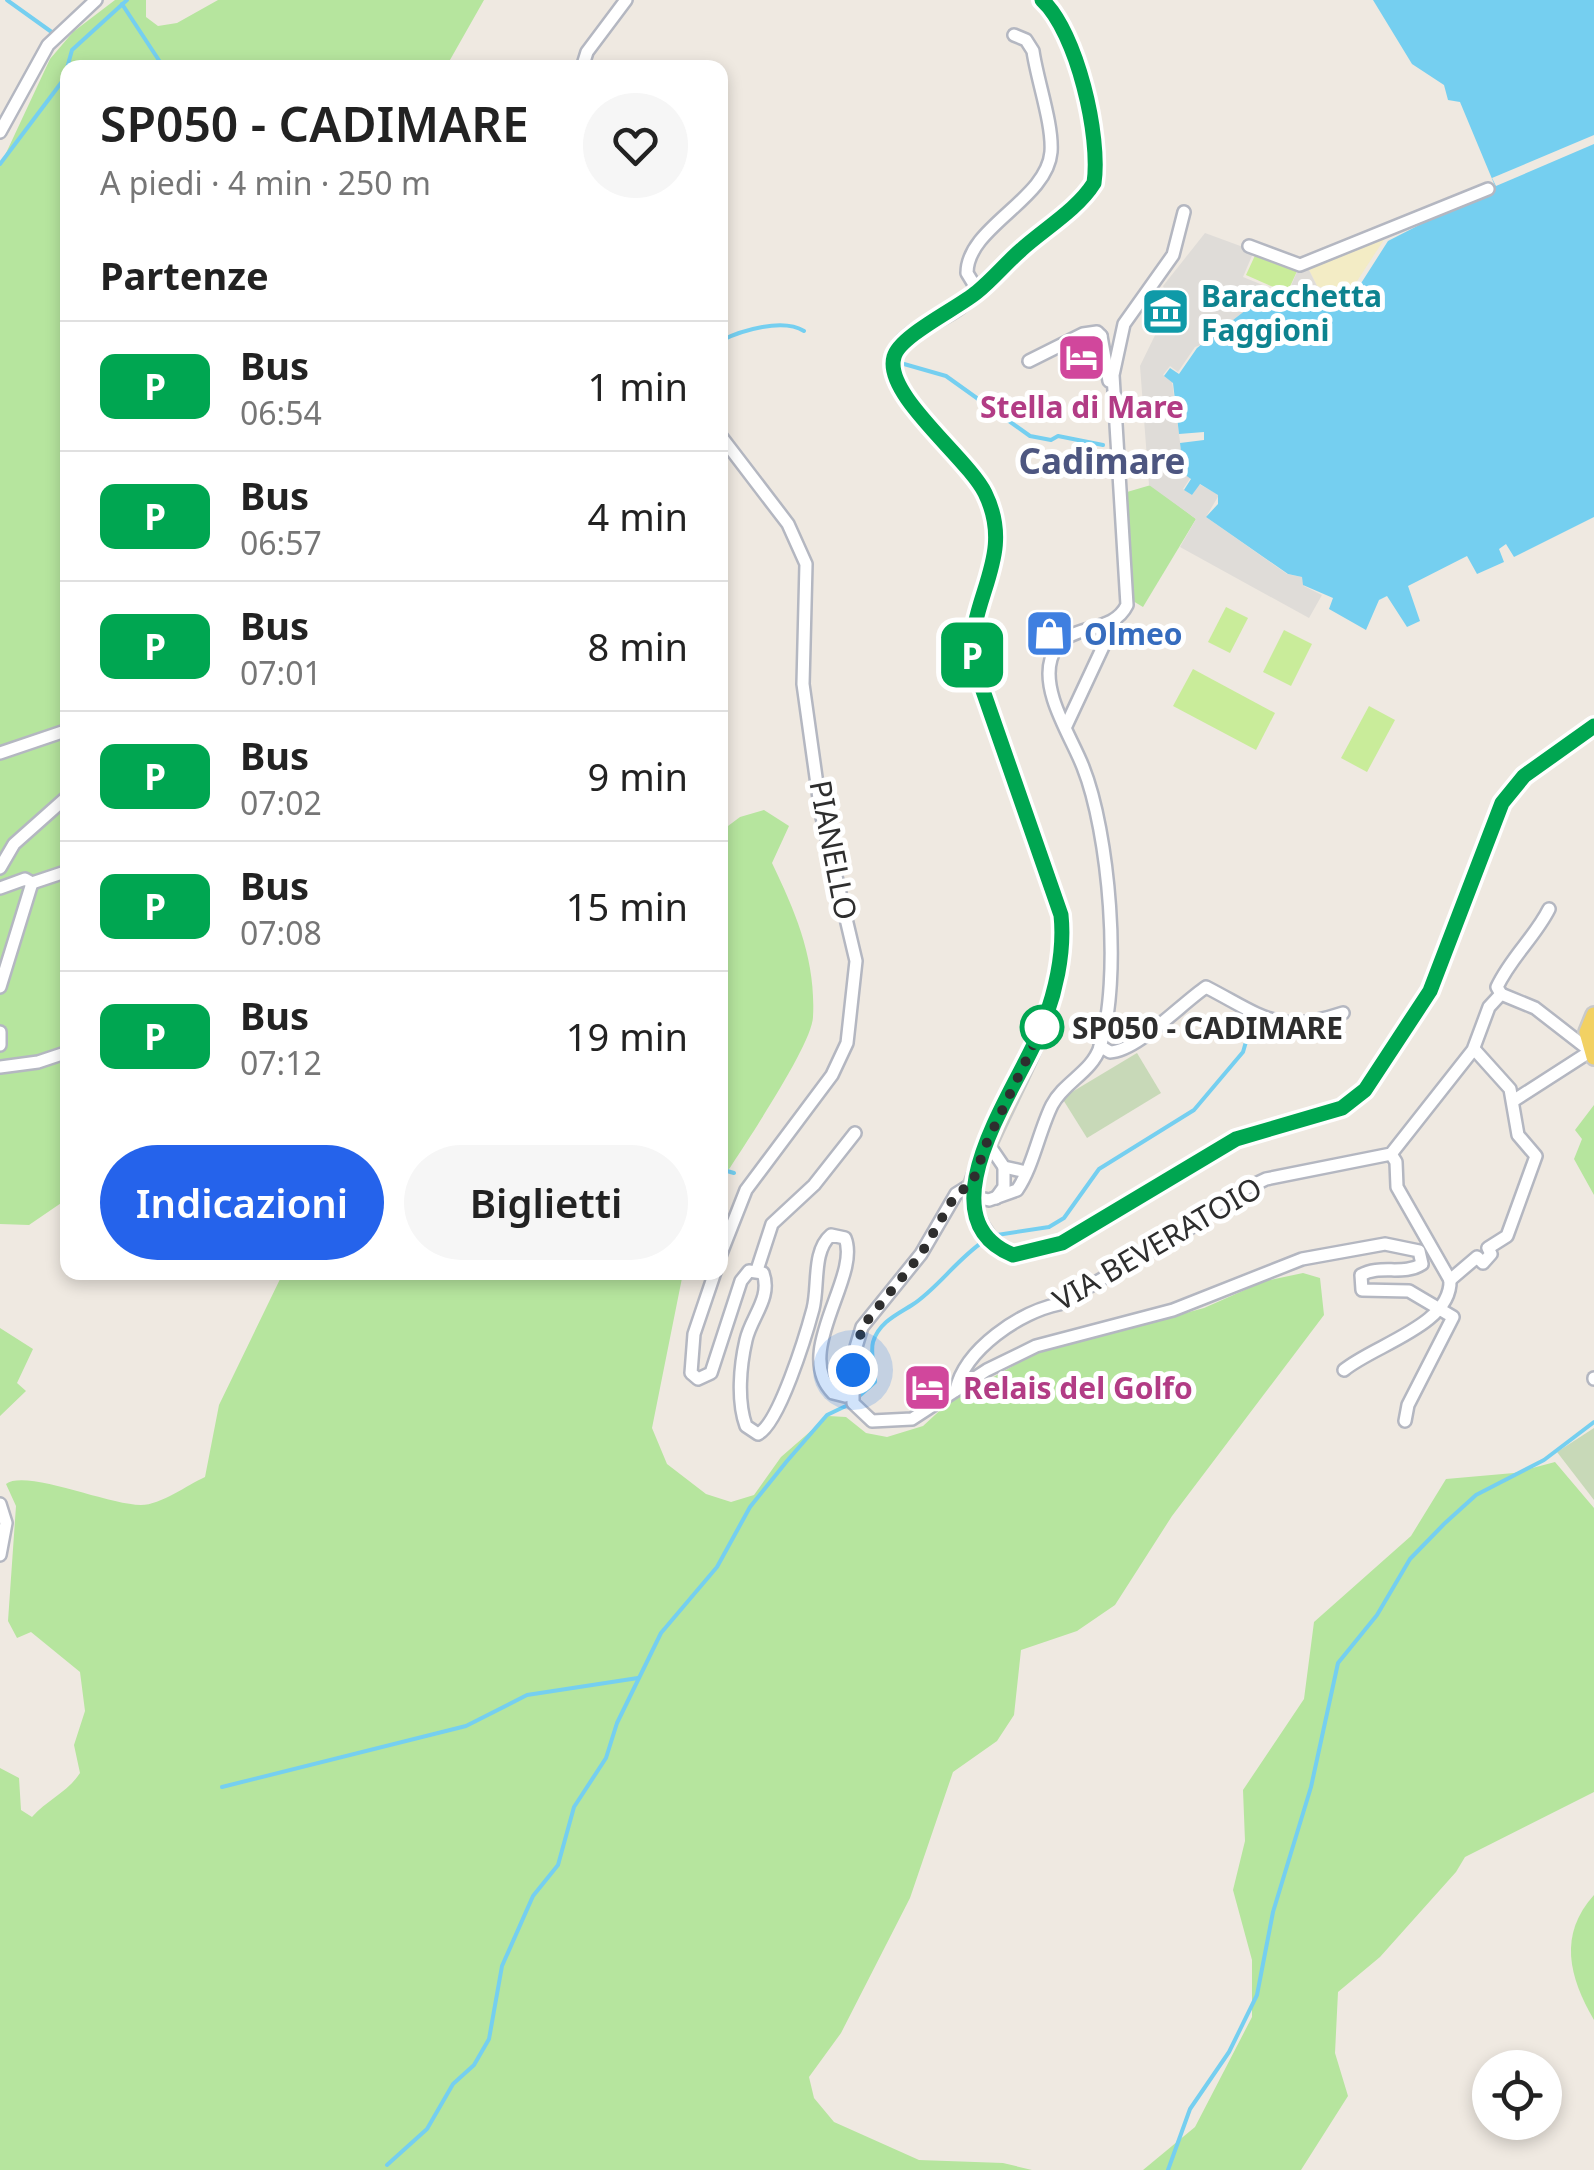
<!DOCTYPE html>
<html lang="it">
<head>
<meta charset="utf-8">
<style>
	:root { --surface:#fff; --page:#f6f6f6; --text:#222; --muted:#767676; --line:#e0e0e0; --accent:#2563eb }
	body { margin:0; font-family:"Noto Sans",sans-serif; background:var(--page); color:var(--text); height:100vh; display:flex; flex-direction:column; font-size:38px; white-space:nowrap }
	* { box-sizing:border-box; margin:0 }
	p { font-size:32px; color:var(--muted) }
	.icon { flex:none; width:55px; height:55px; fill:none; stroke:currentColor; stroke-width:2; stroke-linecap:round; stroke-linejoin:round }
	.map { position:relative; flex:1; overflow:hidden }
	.details { position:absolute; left:60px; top:60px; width:668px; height:1220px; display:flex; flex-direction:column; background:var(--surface); border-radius:20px; box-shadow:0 5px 15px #0003 }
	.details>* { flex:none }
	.badge { padding:0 20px; border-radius:15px; font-size:35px; line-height:65px }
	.fabs { position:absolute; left:1472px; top:2050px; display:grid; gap:20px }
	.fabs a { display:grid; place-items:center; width:90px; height:90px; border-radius:50%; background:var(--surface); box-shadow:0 5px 15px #0003; font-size:50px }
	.you { position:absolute; width:50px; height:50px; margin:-25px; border:8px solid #fff; border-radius:50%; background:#1a73e8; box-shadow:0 0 0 15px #1a73e833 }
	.map>.badge { position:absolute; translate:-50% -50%; box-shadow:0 0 0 5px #fff }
	h2 { padding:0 40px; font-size:38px; line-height:90px }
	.round { display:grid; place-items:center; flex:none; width:105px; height:105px; border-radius:52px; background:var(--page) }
	.headline { display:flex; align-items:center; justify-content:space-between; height:170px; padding:0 40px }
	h1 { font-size:48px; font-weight:600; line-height:75px }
	.cta { display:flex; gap:20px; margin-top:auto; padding:20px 40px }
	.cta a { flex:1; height:115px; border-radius:60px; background:var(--accent); color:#fff; font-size:40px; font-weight:600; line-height:115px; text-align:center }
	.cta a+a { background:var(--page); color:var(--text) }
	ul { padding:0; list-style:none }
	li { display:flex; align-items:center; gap:30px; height:130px; padding:0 40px; border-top:2px solid var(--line) }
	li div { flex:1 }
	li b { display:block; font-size:38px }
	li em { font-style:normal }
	li .badge { min-width:110px; font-weight:700; text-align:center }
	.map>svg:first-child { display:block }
</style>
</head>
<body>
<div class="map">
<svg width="1594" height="2170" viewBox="0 0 1594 2170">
	<rect width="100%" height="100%" fill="#efe9e1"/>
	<!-- green -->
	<g fill="#b6e59e">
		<polygon points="115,0 146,0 146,17 158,26 177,23 218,0 484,0 446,67 68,68 67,1199 29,1225 0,1224 0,166 50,59 73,32"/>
		<polygon points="1151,485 1196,519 1143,607 1133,601 1127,492"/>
		<path d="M 764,810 L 789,826 L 772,863 C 796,913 816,960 813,1017 C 812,1046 739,1153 720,1183 L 720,832 L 740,817 Z"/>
		<polygon points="1594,1105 1594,1195 1574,1159 1582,1139 1575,1130"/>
		<path d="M 283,1273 L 683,1273 L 652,1428 L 667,1464 L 706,1494 L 731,1502 L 754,1495 L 781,1457 L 828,1416 L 846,1417 L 866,1433 L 887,1437 L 923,1426 L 948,1403 L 1034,1354 L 1204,1308 L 1265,1281 L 1303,1273 L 1320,1278 L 1324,1315 L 1172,1516 L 1115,1605 L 1077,1631 L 1021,1650 L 1014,1715 L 997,1741 L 953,1772 L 910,1898 L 841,2033 L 809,2077 L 814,2098 L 834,2122 L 919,2160 L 1003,2163 L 1032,2170 L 0,2170 L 0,1768 L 19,1778 L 21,1810 L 32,1817 C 47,1800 68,1792 80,1773 L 74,1745 L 85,1711 L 80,1672 L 31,1632 L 17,1638 L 8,1621 L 16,1506 L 6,1484 C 26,1469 108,1505 141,1505 C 161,1505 187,1485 205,1477 L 219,1405 Z"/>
		<polygon points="0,1328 33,1349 17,1383 26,1391 0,1416"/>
		<polygon points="1555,1462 1594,1508 1594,1792 1465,1857 1456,1872 1380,1957 1338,1992 1335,2053 1348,2096 1301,2170 1143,2170 1195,2127 1252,2017 1252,1960 1233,1890 1245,1841 1243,1790 1304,1699 1314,1622 1411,1536 1446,1479 1514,1473"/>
		<path d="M 1594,1895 L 1594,2020 C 1569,1977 1558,1935 1594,1895 Z"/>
	</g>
	<!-- sand -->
	<polygon fill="#f3ecc5" points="1389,232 1348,295 1317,286 1307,266"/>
	<!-- cemetery -->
	<g fill="#c8d9b8">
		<polygon points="1137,1053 1161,1093 1087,1138 1062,1098"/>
		<polygon points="1594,1428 1594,1500 1557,1452"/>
	</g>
	<!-- pitch -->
	<g fill="#c9ec9a">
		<polygon points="1258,249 1299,267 1287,293 1246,275"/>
		<polygon points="1226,607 1248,618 1230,653 1208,642"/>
		<polygon points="1284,630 1312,644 1291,686 1263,672"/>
		<polygon points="1193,669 1275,713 1256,750 1173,706"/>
		<polygon points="1369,706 1395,720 1367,772 1341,758"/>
	</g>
	<!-- plaza -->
	<polygon fill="#dfdcd8" points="1205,233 1254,251 1243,277 1287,295 1300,265 1307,266 1317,286 1298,303 1281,306 1264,297 1209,342 1195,347 1178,372 1170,366 1163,375 1172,381 1184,472 1191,477 1183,489 1192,495 1199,484 1219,495 1206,517 1287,574 1302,577 1304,586 1322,595 1309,618 1180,547 1196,519 1149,485 1140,366 1160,325 1175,320 1183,331 1163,286"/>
	<!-- water -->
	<path fill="#75cff0" d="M 1373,0 L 1594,0 L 1594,517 L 1514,557 L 1506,544 L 1499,549 L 1504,562 L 1477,574 L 1467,556 L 1408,586 L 1420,621 L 1407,627 L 1387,596 L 1379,600 L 1366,630 L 1329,609 L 1333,598 L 1303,585 L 1302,577 L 1288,574 L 1206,517 L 1218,504 L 1218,495 L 1200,484 L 1192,495 L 1184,490 L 1191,479 L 1184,474 L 1180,443 L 1204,440 L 1204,432 L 1179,434 L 1173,383 L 1164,376 L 1170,368 L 1179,374 L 1197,348 L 1264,296 C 1283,306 1302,309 1312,287 L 1334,298 L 1351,299 L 1388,241 L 1495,186 L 1460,102 L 1448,100 L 1444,85 L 1412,64 Z"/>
	<!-- pier -->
	<polygon fill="#efe9e1" points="1594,135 1594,144 1496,186 1492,178"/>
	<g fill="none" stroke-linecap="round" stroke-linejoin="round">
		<!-- stream -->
		<g stroke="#75cff0" stroke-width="4">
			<polyline points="7,0 53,33"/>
			<polyline points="122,4 164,68"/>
			<polyline points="0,164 64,79 72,50 127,0"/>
			<path d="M 720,341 C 742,330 783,318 804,331"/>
			<polyline points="904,364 946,376 1030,436 1051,440 1058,436 1103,445"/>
			<polyline points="720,1169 734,1173"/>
			<polyline points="997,1235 1049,1227 1064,1218 1099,1169 1194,1110 1243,1052 1253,1018"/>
			<path d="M 857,1398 L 875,1382 C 875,1369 870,1353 873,1342 C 879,1322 898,1314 912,1305 C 937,1289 957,1259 984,1241"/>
			<polyline points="222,1787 466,1726 527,1695 638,1678"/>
			<polyline points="387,2165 427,2129 453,2084 474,2065 489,2039 502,1966 533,1896 558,1865 574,1807 606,1758 617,1723 661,1633 717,1567 750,1507 787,1461 827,1415 850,1404"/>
			<polyline points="1168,2170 1190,2109 1229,2052 1257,1995 1273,1912 1311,1787 1338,1663 1377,1615 1410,1559 1444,1524 1476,1495 1544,1460 1594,1422"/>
		</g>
		<defs>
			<g id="minor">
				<polyline points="582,68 587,52 626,0"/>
				<polyline points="0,132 48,45 96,0"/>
				<polyline points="1249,246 1300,265 1488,189"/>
				<path d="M 978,291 L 967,273 C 967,227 1047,200 1051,152 C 1053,124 1037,80 1033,51 L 1026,40 L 1014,35"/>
				<polyline points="1101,336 1109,381"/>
				<polyline points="1029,361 1083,334 1097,332 1101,336"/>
				<polyline points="720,435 788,524 806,564 803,684 821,813 856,961 847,1043 832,1075 746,1190 720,1256"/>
				<polyline points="1066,726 1115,621"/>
				<polyline points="0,753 68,730"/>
				<polyline points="0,868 14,844 68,796"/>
				<polyline points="32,883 68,871"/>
				<polyline points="0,888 25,879 32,883 0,987"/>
				<polyline points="1501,994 1535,1008 1589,1050"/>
				<polyline points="0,1032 0,1045"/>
				<path d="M 1100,1046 L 1110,1052 C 1137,1051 1181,1004 1206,987 C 1264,1017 1277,1035 1343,1013"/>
				<polyline points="0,1067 38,1062 68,1052"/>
				<polyline points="1513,1101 1594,1049"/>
				<polyline points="987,1142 1004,1167 1026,1172"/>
				<polyline points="1391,1154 1396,1162 1397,1187 1450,1280"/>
				<path d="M 972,1184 L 956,1194 L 921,1254 L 862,1327 L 853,1357 L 853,1403 L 872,1421 L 912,1419 L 987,1370 L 1036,1346 L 1173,1310 L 1302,1259 L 1385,1244 L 1419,1251 L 1422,1264 C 1404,1276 1380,1264 1361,1275 L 1362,1290 L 1409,1291 L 1453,1317 L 1408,1405 L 1405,1421"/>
				<path d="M 971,1196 L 989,1200 L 1017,1190 C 1033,1167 1039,1131 1052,1105 C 1064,1082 1092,1072 1100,1047 C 1122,980 1109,832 1083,767 C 1071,736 1041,693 1051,659 C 1063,619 1111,638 1127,605 L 1113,375 L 1124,324 L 1173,255 L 1184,212"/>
				<polyline points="996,1198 1004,1187 1004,1167"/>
				<polyline points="757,1270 772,1224 814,1185 855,1133"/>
				<path d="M 715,1272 L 694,1334 L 691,1373 L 698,1379 L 711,1373 L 741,1281 L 749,1271 L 763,1273 C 772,1298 751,1317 746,1340 C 740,1366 737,1401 746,1426 L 758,1434 C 779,1424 806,1335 813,1309 C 819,1286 812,1251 831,1235 L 845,1238 C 861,1277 792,1352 833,1393 L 845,1396 L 852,1383"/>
				<polyline points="1450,1280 1477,1257 1483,1263 1491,1254 1488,1248 1507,1236 1536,1156 1518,1135 1510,1089 1474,1049"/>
				<path d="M 1344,1370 C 1374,1345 1452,1325 1450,1280"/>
				<polyline points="1594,1378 1594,1379"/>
				<path d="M 956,1390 C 965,1349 1020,1312 1059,1304 L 1193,1226 L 1224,1199 L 1266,1179 L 1391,1154 L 1473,1050 L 1489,1007 L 1501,994 L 1497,987 C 1511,957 1535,937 1549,909"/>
				<polyline points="0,1504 6,1523 0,1555"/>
			</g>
			<g id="major">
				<path d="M 1042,0 C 1076,32 1102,137 1094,183 C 1078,210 1044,229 1021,250 C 1000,269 981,289 959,306 C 941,320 900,333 894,357 C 884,394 967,457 985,493 C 1017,558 967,599 973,662 L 1061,915 C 1069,1012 1003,1097 972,1184 C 970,1213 985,1244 1013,1255 L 1062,1243 L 1236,1139 L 1342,1108 L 1365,1090 L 1430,991 L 1502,803 L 1524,776 L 1594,726"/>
				<polyline points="1594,1015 1587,1032 1594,1057"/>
			</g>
		</defs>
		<!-- minor casing -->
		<use href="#minor" stroke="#b4b7c1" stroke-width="16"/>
		<!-- major casing -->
		<use href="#major" stroke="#c9c9c9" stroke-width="20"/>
		<!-- minor -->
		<use href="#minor" stroke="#fff" stroke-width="11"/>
		<!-- major -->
		<use href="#major" stroke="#f2d163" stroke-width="15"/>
	</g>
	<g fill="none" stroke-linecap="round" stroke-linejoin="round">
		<defs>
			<path id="line" d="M 1042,0 C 1077,32 1101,137 1094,183 C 1077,210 1044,229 1021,250 C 1006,263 993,279 977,292 C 958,308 899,336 894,357 C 883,394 967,457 985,493 C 1017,558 966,599 973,662 L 1061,915 C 1065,953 1055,995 1041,1029 C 1019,1086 920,1217 1013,1255 L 1062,1243 L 1236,1139 L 1342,1108 L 1365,1090 L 1430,991 L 1502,803 L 1524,776 L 1594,726"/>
		</defs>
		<!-- line casing -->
		<use href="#line" stroke="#fff" stroke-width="22"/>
		<!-- line -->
		<use href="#line" stroke="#00a651" stroke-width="15"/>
		<!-- walk -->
		<polyline stroke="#2e2e2e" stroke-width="10" stroke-dasharray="0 18" points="853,1370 862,1327 921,1254 956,1194 972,1184 987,1142 1042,1027"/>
	</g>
	<!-- icons -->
	<defs>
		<symbol id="museum-square" viewBox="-11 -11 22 22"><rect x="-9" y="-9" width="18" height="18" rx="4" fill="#0f9aa8" stroke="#fff"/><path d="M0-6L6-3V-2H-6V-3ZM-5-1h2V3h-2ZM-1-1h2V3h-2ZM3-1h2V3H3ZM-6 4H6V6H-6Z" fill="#fff"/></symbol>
		<symbol id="hotel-square" viewBox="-11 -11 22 22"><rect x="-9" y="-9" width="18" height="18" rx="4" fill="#d1479c" stroke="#fff"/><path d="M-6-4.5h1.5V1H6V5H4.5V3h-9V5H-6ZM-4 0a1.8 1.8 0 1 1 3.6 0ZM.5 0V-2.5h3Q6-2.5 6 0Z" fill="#fff"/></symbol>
		<symbol id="shop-square" viewBox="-11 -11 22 22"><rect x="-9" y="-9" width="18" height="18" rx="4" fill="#3f7fe0" stroke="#fff"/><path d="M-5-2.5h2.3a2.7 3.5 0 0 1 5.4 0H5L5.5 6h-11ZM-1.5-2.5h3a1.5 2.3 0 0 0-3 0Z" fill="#fff"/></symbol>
	</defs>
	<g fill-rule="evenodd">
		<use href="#museum-square" x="1138" y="284" width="55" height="55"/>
		<use href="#hotel-square" x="1054" y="330" width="55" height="55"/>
		<use href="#shop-square" x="1022" y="606" width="55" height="55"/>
		<use href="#hotel-square" x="900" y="1360" width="55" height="55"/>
	</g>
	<!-- markers -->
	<circle fill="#fff" stroke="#00a651" stroke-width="5" cx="1042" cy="1027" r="20"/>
	<g text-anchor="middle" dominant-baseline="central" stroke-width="10" stroke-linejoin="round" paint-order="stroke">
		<!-- culture labels -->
		<g font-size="30" font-weight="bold" fill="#0d838f" stroke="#fff" text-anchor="start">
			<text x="1201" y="295">Baracchetta<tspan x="1201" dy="34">Faggioni</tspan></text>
		</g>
		<!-- hotel labels -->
		<g font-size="30" font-weight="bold" fill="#b23c85" stroke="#fff">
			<text x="1082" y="406">Stella di Mare</text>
			<text x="963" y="1387" text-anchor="start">Relais del Golfo</text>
		</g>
		<!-- shop labels -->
		<g font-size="30" font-weight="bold" fill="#366cbe" stroke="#fff" text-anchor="start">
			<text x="1084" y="633">Olmeo</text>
		</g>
		<!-- street labels -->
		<g font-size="30" fill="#2e2e2e" stroke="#fff">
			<text transform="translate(834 850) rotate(79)">PIANELLO</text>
			<text transform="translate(1157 1243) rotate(-30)">VIA BEVERATOIO</text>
		</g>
		<!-- stop labels -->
		<g font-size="30" font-weight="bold" fill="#2e2e2e" stroke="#fff" text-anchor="start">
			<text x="1072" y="1027">SP050 - CADIMARE</text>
		</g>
		<!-- quarter labels -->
		<g font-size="35" font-weight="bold" fill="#4d5680" stroke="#fff">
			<text x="1102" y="460">Cadimare</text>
		</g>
	</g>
</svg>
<div class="fabs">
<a><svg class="icon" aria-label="locate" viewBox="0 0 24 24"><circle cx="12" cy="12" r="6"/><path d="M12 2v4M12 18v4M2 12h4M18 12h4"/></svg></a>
</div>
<div class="you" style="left:853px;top:1370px"></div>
<b class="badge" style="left:972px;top:655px;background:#00a651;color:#fff">P</b>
<section class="details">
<div class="headline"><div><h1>SP050 - CADIMARE</h1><p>A piedi · 4 min · 250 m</p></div><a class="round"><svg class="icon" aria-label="heart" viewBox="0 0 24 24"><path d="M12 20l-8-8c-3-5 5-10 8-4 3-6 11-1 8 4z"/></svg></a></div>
<h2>Partenze</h2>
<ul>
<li><span class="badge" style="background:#00a651;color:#fff">P</span><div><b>Bus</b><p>06:54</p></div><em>1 min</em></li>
<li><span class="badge" style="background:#00a651;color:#fff">P</span><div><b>Bus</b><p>06:57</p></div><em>4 min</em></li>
<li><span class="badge" style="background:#00a651;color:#fff">P</span><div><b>Bus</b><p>07:01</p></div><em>8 min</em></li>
<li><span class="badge" style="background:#00a651;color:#fff">P</span><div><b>Bus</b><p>07:02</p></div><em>9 min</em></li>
<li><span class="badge" style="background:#00a651;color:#fff">P</span><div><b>Bus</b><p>07:08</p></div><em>15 min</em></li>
<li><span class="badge" style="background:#00a651;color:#fff">P</span><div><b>Bus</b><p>07:12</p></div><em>19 min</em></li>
</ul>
<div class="cta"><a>Indicazioni</a><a>Biglietti</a></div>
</section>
</div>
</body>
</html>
